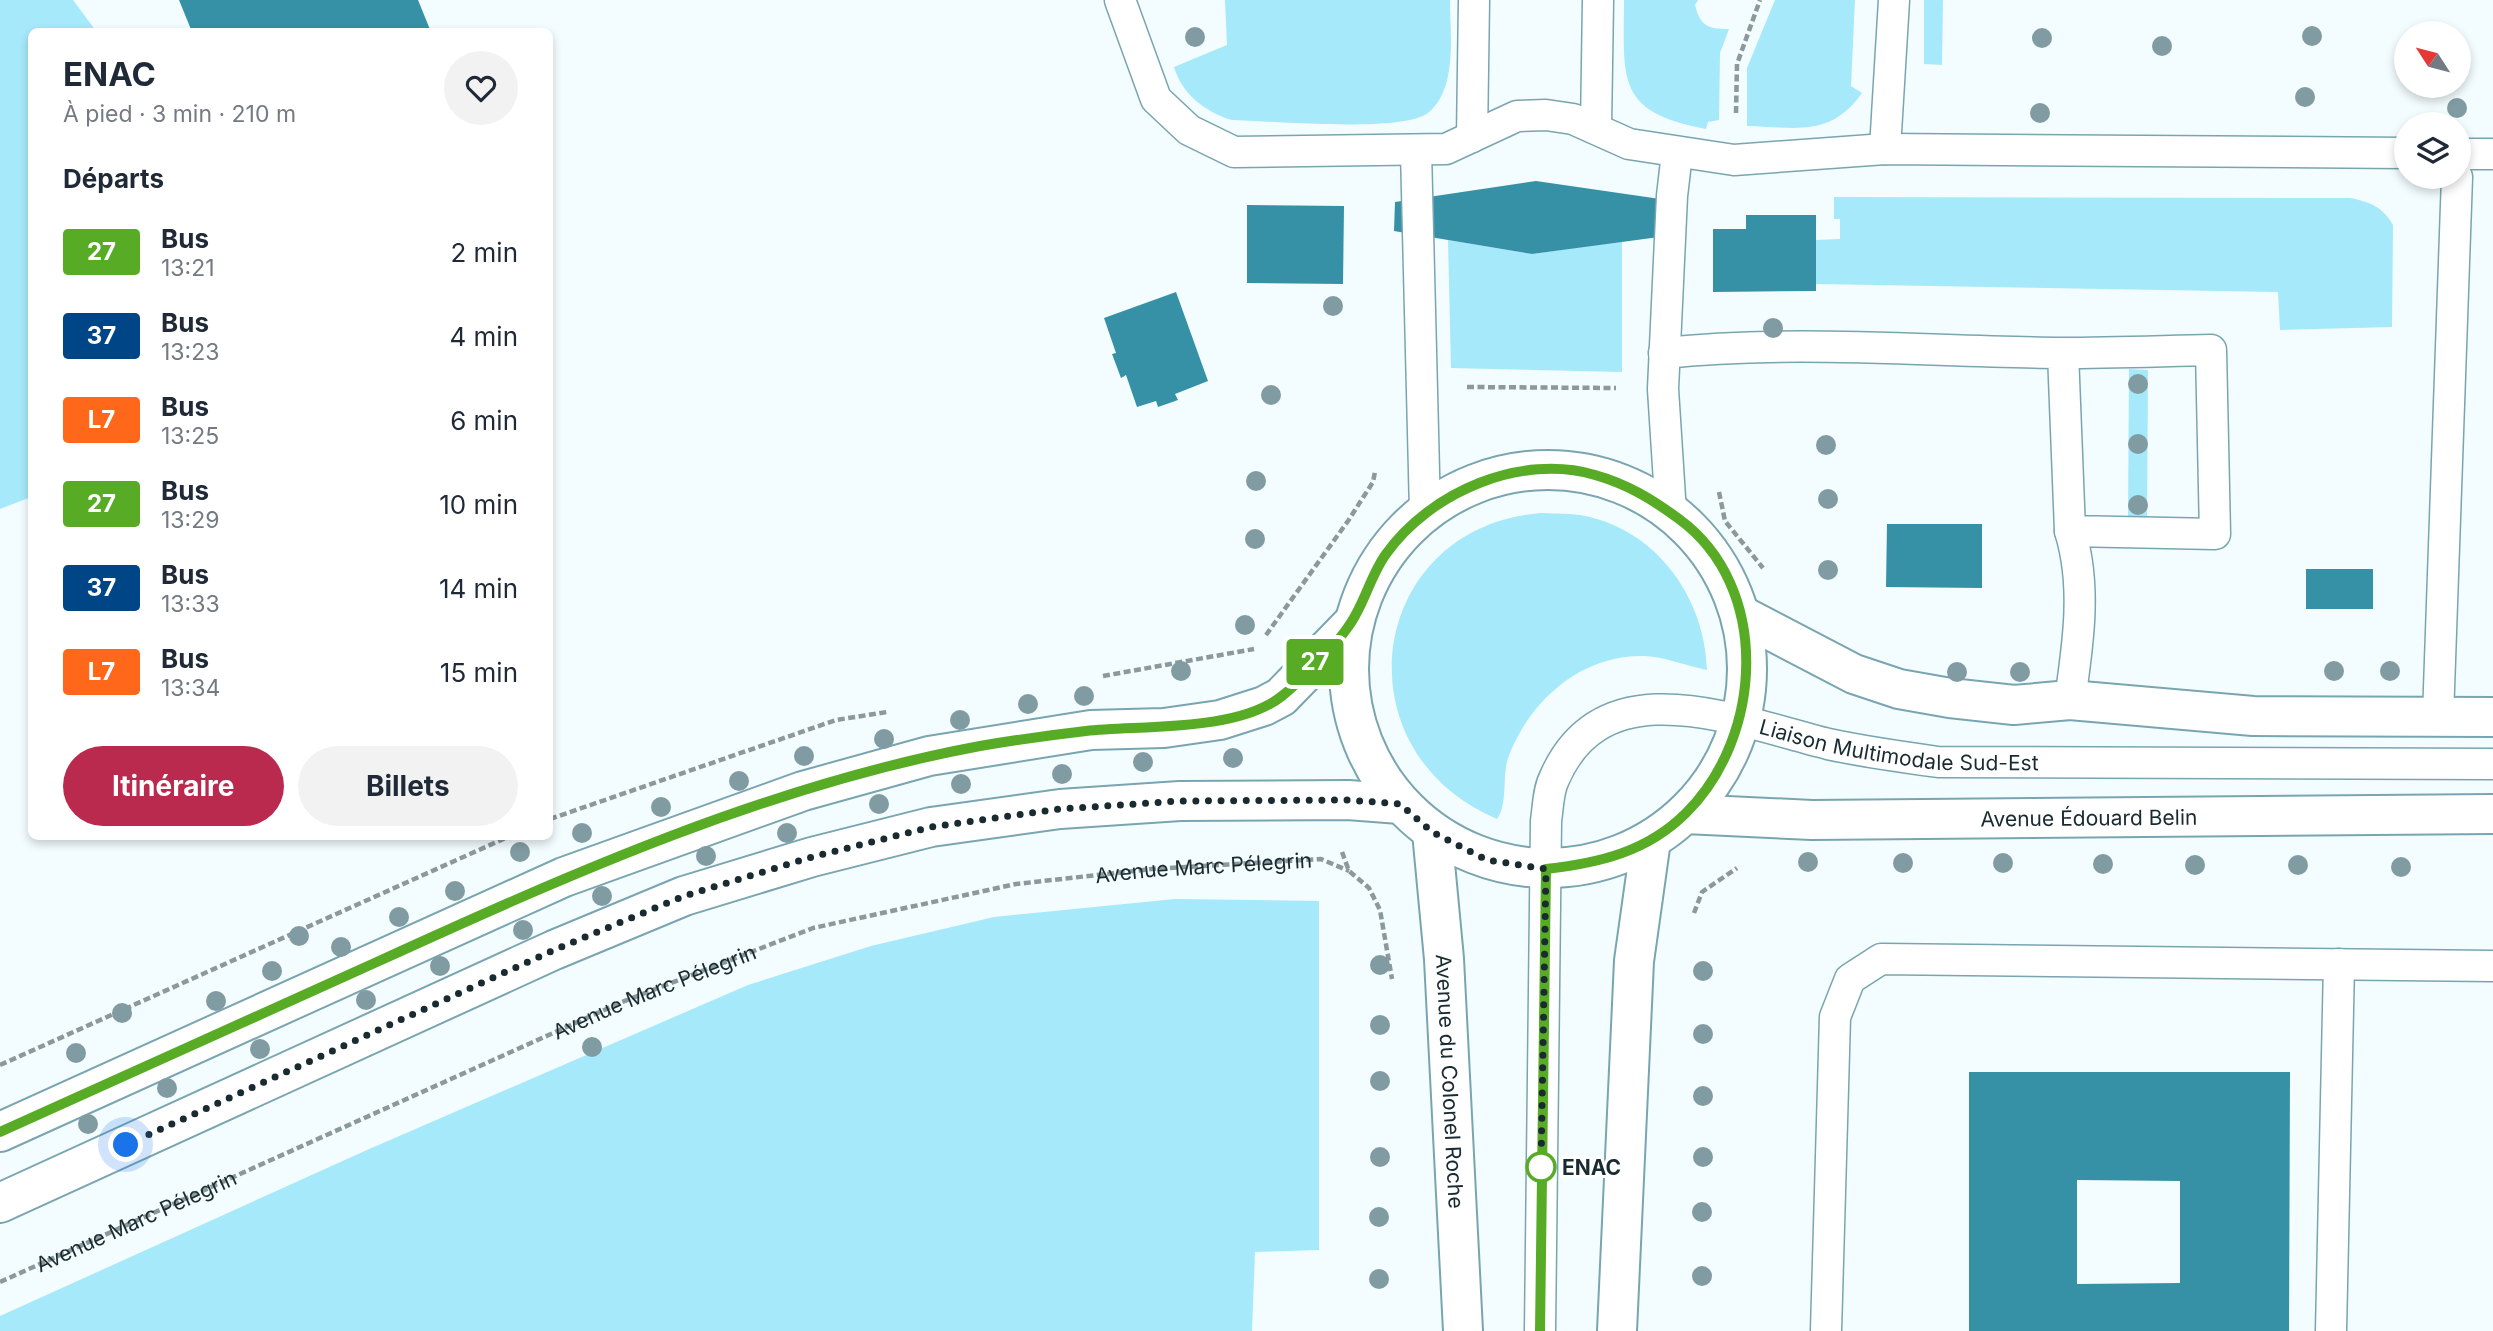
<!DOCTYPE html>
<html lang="fr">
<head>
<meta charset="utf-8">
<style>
	:root { --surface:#fff; --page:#f2f2f3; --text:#1f2937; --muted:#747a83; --accent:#ba2a4e }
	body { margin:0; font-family:Inter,sans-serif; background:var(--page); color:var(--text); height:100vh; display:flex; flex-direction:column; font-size:26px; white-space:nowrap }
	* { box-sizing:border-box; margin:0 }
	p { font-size:23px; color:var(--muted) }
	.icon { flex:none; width:38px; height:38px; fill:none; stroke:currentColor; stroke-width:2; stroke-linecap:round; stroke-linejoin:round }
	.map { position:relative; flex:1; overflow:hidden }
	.panel { position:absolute; left:28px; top:28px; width:525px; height:812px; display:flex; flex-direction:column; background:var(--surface); border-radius:10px; box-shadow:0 4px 10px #0003 }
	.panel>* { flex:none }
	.badge { padding:0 14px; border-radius:5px; font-size:24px; line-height:46px }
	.needle { width:46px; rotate:306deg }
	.buttons { position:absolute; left:2394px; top:21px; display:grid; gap:14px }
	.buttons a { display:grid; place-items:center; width:77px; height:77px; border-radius:50%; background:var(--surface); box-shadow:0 4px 10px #0003; font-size:35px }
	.you { position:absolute; width:35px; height:35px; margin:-18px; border:5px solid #fff; border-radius:50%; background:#1a73e8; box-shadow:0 0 0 10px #1a73e833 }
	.map>.badge { position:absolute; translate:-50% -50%; box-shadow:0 0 0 4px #fff }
	h2 { padding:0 35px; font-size:26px; line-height:63px }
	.round { display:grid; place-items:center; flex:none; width:74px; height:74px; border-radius:37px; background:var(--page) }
	.overview { display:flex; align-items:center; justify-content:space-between; height:119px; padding:0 35px }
	h1 { font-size:33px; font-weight:700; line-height:52px }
	.action { display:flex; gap:14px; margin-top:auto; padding:14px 35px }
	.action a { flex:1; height:80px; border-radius:42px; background:var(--accent); color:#fff; font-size:28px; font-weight:700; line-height:80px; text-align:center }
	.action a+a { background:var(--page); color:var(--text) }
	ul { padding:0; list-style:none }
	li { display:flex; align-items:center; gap:21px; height:84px; padding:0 35px }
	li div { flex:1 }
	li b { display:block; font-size:26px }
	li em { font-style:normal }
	li .badge { min-width:77px; font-weight:700; text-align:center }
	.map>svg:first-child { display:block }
</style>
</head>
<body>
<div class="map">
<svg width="2493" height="1331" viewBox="0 0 2493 1331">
	<rect width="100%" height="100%" fill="#f3fcfe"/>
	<!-- green -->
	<g fill="#a6e9fa">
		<polygon points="0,0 73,0 96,31 32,32 31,497 0,509"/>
		<path d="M 1225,0 L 1450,0 C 1450,33 1458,89 1428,113 C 1403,133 1270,121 1232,120 C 1205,112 1182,94 1174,67 L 1227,45 Z"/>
		<path d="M 1624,0 L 1698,0 L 1695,5 C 1700,26 1708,29 1729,29 L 1720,53 L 1719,120 L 1708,122 L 1706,129 C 1615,112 1624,79 1624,0 Z"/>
		<path d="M 1775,0 L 1855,0 L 1851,86 L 1862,93 C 1830,138 1796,127 1747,126 L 1747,68 Z"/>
		<polygon points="1924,0 1943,0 1942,65 1924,64"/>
		<path d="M 1834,197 L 2350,198 C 2370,202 2383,207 2393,225 L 2392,327 L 2280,330 L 2278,292 L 1816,284 L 1816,240 L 1840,239 L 1840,219 L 1834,219 Z"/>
		<polygon points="1448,240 1532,254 1622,241 1622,372 1451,368"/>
		<polygon points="2129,369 2148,370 2147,522 2128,521"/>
		<path d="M 1541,513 C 1556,514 1571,513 1585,516 C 1658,531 1705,599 1707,670 C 1687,666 1665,657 1645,656 C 1581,654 1529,701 1508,758 C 1502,777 1508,804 1497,819 C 1336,751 1367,527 1541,513 Z"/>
		<polygon points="1175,899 1319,901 1319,1250 1255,1252 1252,1331 0,1331 0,1316 367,1150 748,985 871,946 994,917"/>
	</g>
	<!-- building -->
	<g fill="#3691a6" fill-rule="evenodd">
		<polygon points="179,0 418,0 431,32 192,32"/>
		<polygon points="1536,181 1674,201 1674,235 1532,254 1394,231 1395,202"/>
		<polygon points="1247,205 1344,206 1343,284 1247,283"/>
		<polygon points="1746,215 1816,215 1816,291 1713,292 1713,229 1746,229"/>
		<polygon points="1176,292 1208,381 1175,394 1178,400 1158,407 1156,401 1137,407 1126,375 1121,378 1112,354 1116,353 1104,318"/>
		<polygon points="1887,524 1982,524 1982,588 1886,587"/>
		<rect x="2306" y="569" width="67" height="40"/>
		<path d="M 1969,1072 L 2290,1072 L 2289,1331 L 1969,1331 ZM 2077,1180 L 2180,1181 L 2180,1283 L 2077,1284 Z"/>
	</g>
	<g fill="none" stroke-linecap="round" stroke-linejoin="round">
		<defs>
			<g id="service">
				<polyline points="1120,0 1156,99 1189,130 1234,152 1446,149 1517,116 1546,115 1573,119 1629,144 1734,160 1885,149 2406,153"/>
				<polyline points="1596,128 1598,0"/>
				<polyline points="1472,137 1474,0"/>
				<polyline points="1885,149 1894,0"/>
				<polyline points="1416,151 1425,512"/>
				<polyline points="2459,154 2493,154"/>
				<path d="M 1664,353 C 1796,339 1930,352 2062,353 C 2112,353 2162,351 2211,350 L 2215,534 L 2070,531 L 2063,353"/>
				<polyline points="1671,513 1663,389 1672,196 1677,153"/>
				<path d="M 2070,531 C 2087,586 2078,644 2070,700"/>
				<polyline points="2438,717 2457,177"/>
				<path id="s2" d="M 1540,1331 L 1546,821 C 1548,808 1548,791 1554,779 C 1604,663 1738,722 1828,744 C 1865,752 1901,757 1938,762 L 2493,764"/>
				<polyline points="1826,1331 1835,1017 1850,979 1881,959 2493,966"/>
				<polyline points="2331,1331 2339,964"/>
			</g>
			<g id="minor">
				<polyline points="1741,615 1854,674 1899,689 1950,698 2014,705 2070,700 2253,716 2493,717"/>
				<path id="s3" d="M 1685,814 L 1812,820 L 2493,814"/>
			</g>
			<g id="tertiary">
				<circle cx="1548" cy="669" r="199"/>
				<path id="s4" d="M 1432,832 L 1444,959 L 1463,1331"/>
				<polyline points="0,1132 564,877 803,791 929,756 1091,730 1164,728 1220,720 1264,706 1281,697 1351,625"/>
				<polyline points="0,1203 554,950 684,896 812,857 931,827 1060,809 1180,801 1348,800 1400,804"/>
				<polyline points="1617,1331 1634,961 1651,840"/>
			</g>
		</defs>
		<!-- service casing -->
		<use href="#service" stroke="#79a5b0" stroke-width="33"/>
		<!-- minor casing -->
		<use href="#minor" stroke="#79a5b0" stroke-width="42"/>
		<!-- tertiary casing -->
		<use href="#tertiary" stroke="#79a5b0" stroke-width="42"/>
		<!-- path -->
		<g stroke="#8b989c" stroke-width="4.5" stroke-dasharray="7 3.5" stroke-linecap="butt">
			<polyline points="1736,113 1737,64 1760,0"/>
			<polyline points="1467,387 1616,388"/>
			<polyline points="1719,492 1725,521 1763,568"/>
			<polyline points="1266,635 1348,521 1373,482 1375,472"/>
			<polyline points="1103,676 1254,649"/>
			<polyline points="550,819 836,720 887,712"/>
			<polyline points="1342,852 1349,871 1369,888 1380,910 1392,979"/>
			<polyline points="1694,913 1702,892 1737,868"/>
			<polyline points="0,1065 510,836"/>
			<path id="s1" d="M 0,1282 L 622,1002 L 813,928 L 1016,884 L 1152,869 L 1321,859 L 1349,871"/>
		</g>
		<!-- service -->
		<use href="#service" stroke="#fff" stroke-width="30"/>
		<!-- minor -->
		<use href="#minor" stroke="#fff" stroke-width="38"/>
		<!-- tertiary -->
		<use href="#tertiary" stroke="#fff" stroke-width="38"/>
	</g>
	<!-- trees -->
	<g fill="#819ba2">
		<circle cx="2312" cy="36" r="10"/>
		<circle cx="1195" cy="37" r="10"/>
		<circle cx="2042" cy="38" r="10"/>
		<circle cx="2162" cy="46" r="10"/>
		<circle cx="2305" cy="97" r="10"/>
		<circle cx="2457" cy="108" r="10"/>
		<circle cx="2040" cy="113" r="10"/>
		<circle cx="1333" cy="306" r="10"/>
		<circle cx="1773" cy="328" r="10"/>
		<circle cx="2138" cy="384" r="10"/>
		<circle cx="1271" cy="395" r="10"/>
		<circle cx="2138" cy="444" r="10"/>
		<circle cx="1826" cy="445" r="10"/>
		<circle cx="1256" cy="481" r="10"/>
		<circle cx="1828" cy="499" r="10"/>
		<circle cx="2138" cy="505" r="10"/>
		<circle cx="1255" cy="539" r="10"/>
		<circle cx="1828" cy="570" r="10"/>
		<circle cx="1245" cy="625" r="10"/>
		<circle cx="1181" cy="671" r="10"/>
		<circle cx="2334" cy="671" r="10"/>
		<circle cx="2390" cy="671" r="10"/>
		<circle cx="1957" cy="672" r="10"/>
		<circle cx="2020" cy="672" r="10"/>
		<circle cx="1084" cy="696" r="10"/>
		<circle cx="1028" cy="704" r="10"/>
		<circle cx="960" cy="720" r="10"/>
		<circle cx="884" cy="739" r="10"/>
		<circle cx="804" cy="756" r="10"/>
		<circle cx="1233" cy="758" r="10"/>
		<circle cx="1143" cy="762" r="10"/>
		<circle cx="1062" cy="774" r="10"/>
		<circle cx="739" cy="781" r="10"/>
		<circle cx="961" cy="784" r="10"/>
		<circle cx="879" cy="804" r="10"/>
		<circle cx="661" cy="807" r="10"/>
		<circle cx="582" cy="833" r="10"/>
		<circle cx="787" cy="833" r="10"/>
		<circle cx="520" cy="852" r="10"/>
		<circle cx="706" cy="856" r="10"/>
		<circle cx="1808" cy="862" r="10"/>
		<circle cx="1903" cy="863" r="10"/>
		<circle cx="2003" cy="863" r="10"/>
		<circle cx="2103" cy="864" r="10"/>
		<circle cx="2195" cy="865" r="10"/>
		<circle cx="2298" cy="865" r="10"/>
		<circle cx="2401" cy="867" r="10"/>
		<circle cx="455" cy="891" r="10"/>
		<circle cx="602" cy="896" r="10"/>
		<circle cx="399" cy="917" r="10"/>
		<circle cx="523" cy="930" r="10"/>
		<circle cx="299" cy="936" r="10"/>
		<circle cx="341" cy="947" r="10"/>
		<circle cx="1380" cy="965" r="10"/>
		<circle cx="440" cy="966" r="10"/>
		<circle cx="272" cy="971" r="10"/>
		<circle cx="1703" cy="971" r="10"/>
		<circle cx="366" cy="1000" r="10"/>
		<circle cx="216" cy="1001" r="10"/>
		<circle cx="122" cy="1013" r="10"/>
		<circle cx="1380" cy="1025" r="10"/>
		<circle cx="1703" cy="1034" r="10"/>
		<circle cx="592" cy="1047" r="10"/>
		<circle cx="260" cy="1049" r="10"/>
		<circle cx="76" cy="1053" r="10"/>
		<circle cx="1380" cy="1081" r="10"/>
		<circle cx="167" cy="1088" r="10"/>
		<circle cx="1703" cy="1096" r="10"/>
		<circle cx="88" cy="1124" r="10"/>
		<circle cx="1380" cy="1157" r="10"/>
		<circle cx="1703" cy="1157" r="10"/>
		<circle cx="1702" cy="1212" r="10"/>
		<circle cx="1379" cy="1217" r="10"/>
		<circle cx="1702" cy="1276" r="10"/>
		<circle cx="1379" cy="1279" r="10"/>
	</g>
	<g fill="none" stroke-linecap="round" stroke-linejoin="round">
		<defs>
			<path id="line" d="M 0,1132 C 126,1075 253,1018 379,961 C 572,873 770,785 980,746 C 1015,740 1051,735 1086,731 C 1142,725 1237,732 1282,696 C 1300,682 1335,646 1348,627 C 1364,606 1370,576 1386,554 C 1430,492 1521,453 1595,475 C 1627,484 1652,499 1679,519 C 1772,587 1763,737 1686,813 C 1647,852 1599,863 1546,869 L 1540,1331"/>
		</defs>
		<!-- line casing -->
		<use href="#line" stroke="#fff" stroke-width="16"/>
		<!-- line -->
		<use href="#line" stroke="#58ac25" stroke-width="10"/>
		<!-- walk -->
		<polyline stroke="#192b30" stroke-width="7" stroke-dasharray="0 12.6" points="126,1145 554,950 684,896 812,857 931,827 1060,809 1180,801 1348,800 1400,804 1432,832 1487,860 1546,869 1541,1167"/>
	</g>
	<!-- markers -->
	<circle fill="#fff" stroke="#58ac25" stroke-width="3.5" cx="1541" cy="1167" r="14"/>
	<g text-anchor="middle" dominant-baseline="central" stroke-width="6" stroke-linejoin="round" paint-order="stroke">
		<!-- street labels -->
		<g font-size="21" fill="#192b30" stroke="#fff">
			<text stroke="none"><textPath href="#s2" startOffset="931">Liaison Multimodale Sud-Est</textPath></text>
			<text stroke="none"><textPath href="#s3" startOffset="404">Avenue Édouard Belin</textPath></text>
			<text stroke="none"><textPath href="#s1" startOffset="1283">Avenue Marc Pélegrin</textPath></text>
			<text stroke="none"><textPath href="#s1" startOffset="716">Avenue Marc Pélegrin</textPath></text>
			<text stroke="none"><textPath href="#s4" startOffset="250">Avenue du Colonel Roche</textPath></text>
			<text stroke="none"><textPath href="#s1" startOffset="149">Avenue Marc Pélegrin</textPath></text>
		</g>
		<!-- stop labels -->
		<g font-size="21" font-weight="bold" fill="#192b30" stroke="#fff" text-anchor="start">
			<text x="1562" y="1167">ENAC</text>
		</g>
	</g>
</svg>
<div class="buttons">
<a><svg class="needle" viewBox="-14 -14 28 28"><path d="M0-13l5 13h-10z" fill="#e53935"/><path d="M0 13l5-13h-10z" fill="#747a83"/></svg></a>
<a><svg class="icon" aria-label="layers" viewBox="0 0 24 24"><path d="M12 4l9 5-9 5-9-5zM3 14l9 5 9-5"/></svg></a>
</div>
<div class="you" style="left:126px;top:1145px"></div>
<b class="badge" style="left:1315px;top:662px;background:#58ac25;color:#fff">27</b>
<section class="panel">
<div class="overview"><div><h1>ENAC</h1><p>À pied · 3 min · 210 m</p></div><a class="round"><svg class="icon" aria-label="heart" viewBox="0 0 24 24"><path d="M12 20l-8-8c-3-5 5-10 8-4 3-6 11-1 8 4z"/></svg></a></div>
<h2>Départs</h2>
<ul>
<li><span class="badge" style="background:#58ac25;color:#fff">27</span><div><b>Bus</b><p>13:21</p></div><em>2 min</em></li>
<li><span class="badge" style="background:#004687;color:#fff">37</span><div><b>Bus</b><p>13:23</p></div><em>4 min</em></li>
<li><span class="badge" style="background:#ff671b;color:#fff">L7</span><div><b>Bus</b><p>13:25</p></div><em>6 min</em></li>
<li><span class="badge" style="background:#58ac25;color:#fff">27</span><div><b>Bus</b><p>13:29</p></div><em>10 min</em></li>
<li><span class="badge" style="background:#004687;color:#fff">37</span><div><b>Bus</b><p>13:33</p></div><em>14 min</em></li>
<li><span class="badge" style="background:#ff671b;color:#fff">L7</span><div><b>Bus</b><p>13:34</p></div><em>15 min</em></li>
</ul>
<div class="action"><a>Itinéraire</a><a>Billets</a></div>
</section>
</div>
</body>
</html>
